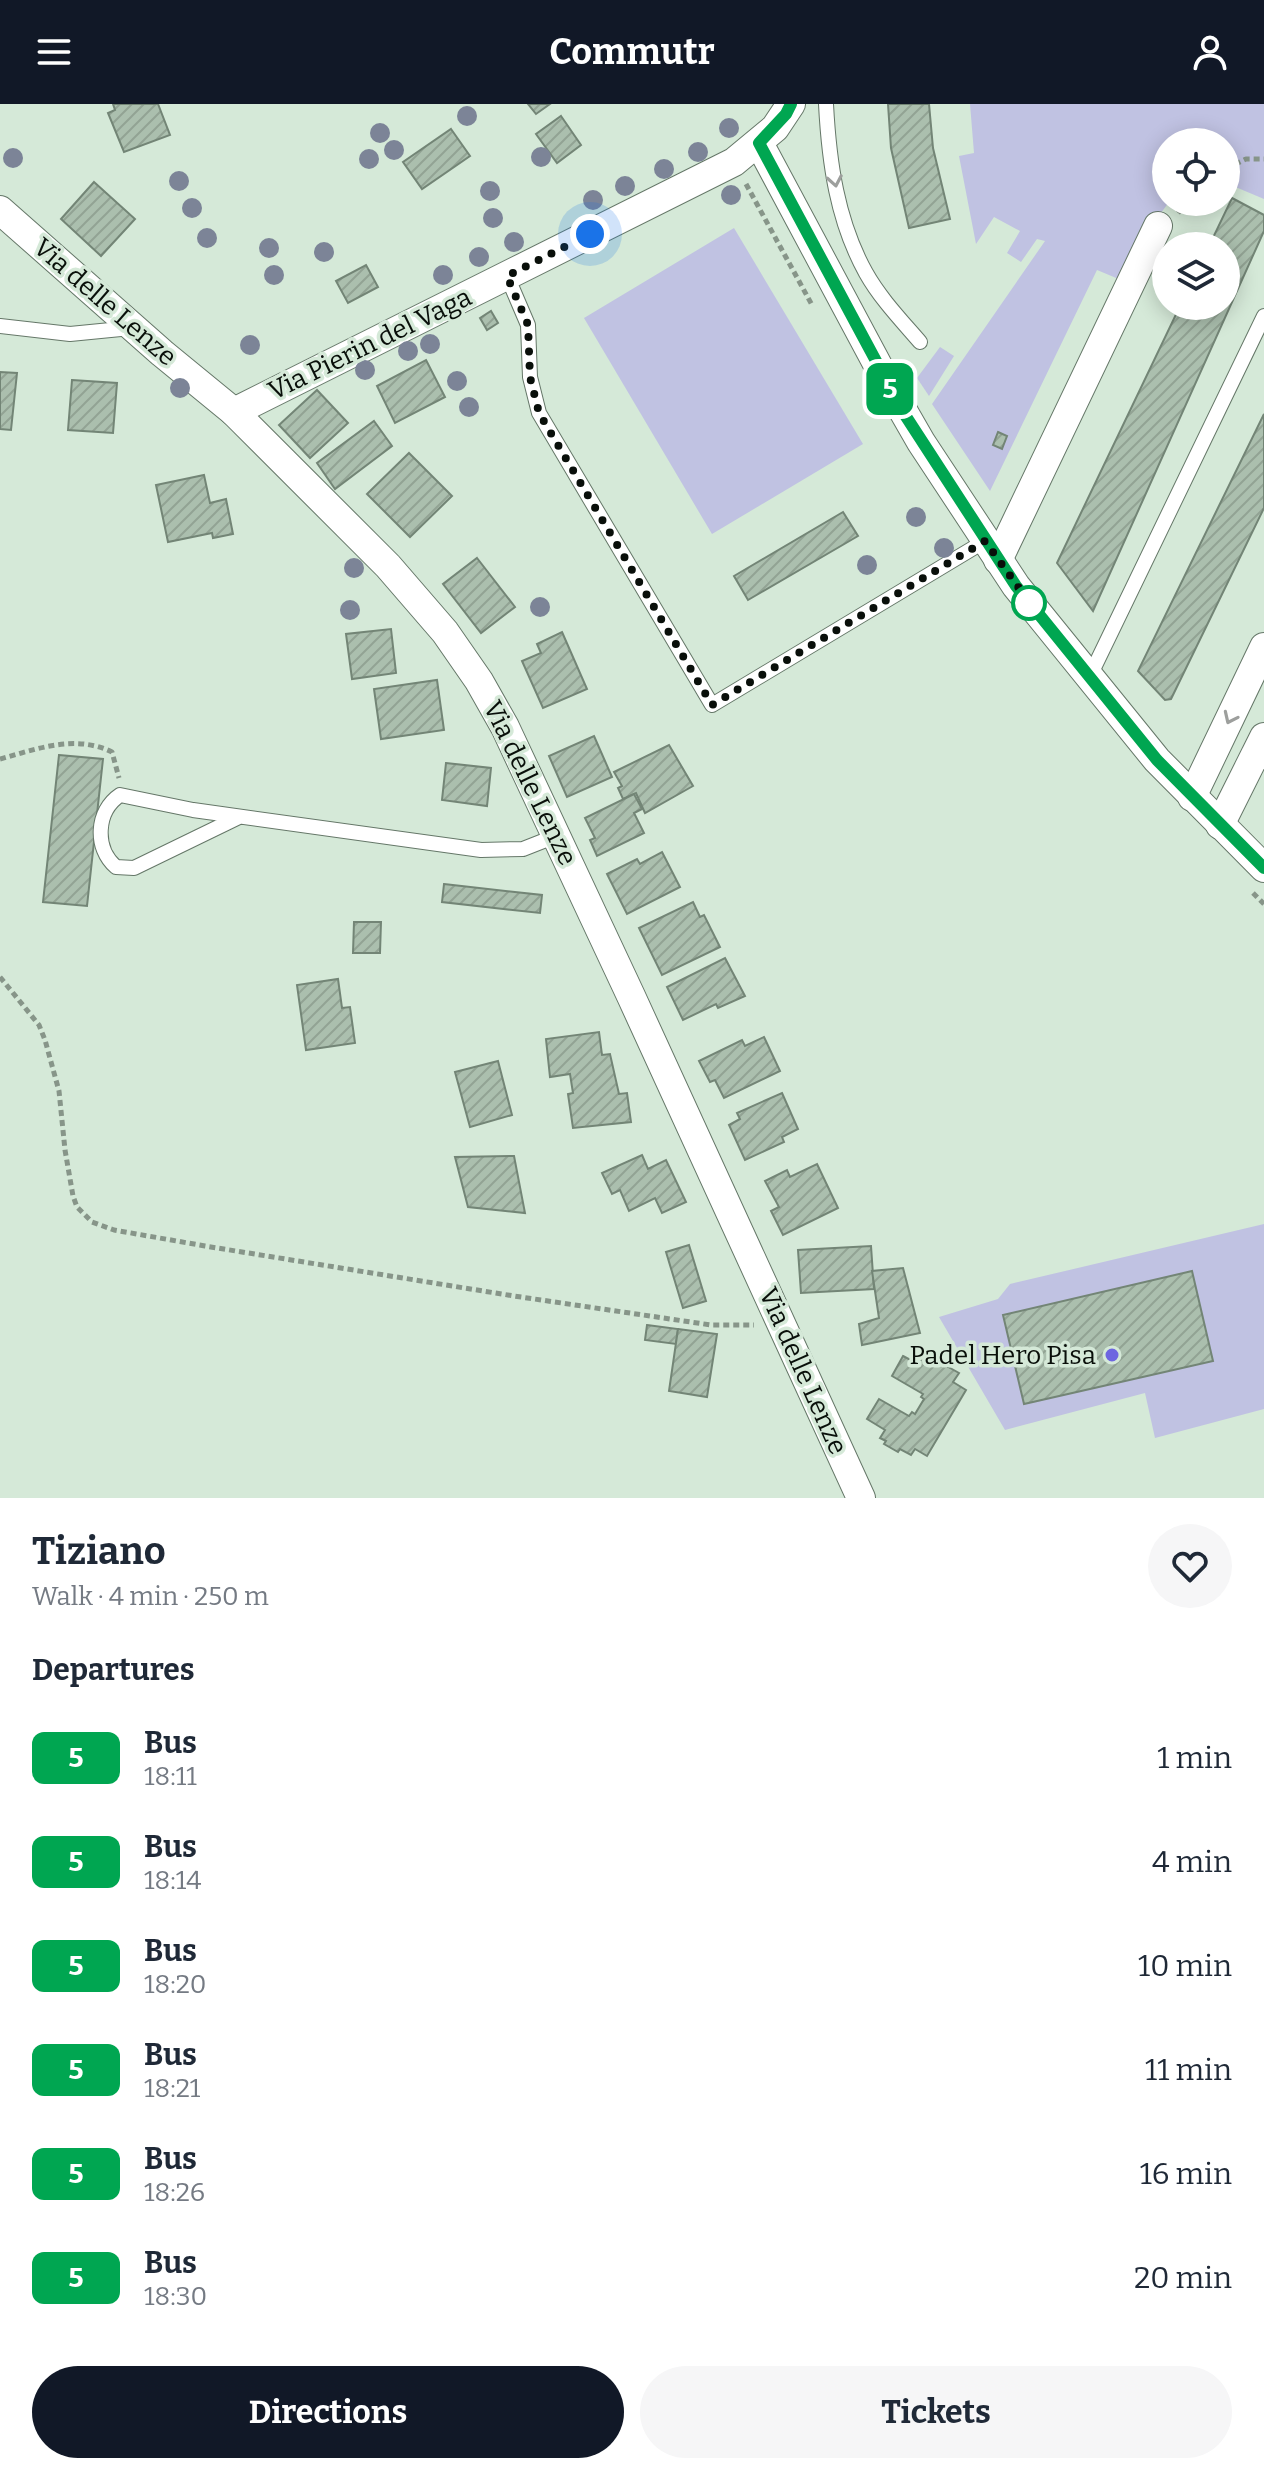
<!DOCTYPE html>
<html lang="en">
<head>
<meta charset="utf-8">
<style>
	:root { --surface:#fff; --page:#f6f6f7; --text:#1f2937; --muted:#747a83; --accent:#111827 }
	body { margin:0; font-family:Bitter,serif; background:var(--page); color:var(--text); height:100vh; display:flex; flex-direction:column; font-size:30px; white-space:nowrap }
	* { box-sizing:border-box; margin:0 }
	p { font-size:26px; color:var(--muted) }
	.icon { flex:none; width:44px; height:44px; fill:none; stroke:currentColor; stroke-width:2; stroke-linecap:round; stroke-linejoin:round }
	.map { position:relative; height:1394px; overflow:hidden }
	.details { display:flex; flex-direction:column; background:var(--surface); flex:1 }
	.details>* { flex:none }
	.badge { padding:0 16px; border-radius:12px; font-size:28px; line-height:52px }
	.tools { position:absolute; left:1152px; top:24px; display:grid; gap:16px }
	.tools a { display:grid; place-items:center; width:88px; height:88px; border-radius:50%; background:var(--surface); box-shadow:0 4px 20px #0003; font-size:40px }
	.you { position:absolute; width:40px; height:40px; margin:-20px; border:6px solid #fff; border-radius:50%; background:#1a73e8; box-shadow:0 0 0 12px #1a73e833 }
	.map>.badge { position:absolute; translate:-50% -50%; box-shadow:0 0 0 4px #fff }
	h2 { padding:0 32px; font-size:30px; line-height:72px }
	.round { display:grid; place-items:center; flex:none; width:84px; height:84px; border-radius:42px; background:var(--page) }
	.head { display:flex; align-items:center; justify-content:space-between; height:136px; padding:0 32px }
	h1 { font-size:38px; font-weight:700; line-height:60px }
	.primary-button { display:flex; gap:16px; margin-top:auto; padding:16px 32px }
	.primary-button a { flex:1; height:92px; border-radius:48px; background:var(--accent); color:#fff; font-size:32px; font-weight:700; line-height:92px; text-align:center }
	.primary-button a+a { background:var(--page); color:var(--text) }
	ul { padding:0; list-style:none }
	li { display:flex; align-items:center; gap:24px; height:104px; padding:0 32px }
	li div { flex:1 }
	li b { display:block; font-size:30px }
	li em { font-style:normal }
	li .badge { min-width:88px; font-weight:700; text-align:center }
	header { display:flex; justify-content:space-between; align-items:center; height:104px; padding:0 32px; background:var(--accent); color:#fff; font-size:36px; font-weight:700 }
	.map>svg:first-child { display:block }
</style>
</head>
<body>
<header><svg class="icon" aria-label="menu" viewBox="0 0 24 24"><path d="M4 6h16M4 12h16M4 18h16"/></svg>Commutr<svg class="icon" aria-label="person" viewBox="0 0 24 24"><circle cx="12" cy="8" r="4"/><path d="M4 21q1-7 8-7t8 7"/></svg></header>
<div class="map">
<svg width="1264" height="1394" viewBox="0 0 1264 1394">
	<defs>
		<pattern id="building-hatch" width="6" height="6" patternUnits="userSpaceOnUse" patternTransform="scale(2)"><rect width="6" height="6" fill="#abbfae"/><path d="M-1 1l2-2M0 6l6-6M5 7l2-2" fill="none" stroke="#92a394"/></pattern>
	</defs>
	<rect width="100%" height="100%" fill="#d5e9d8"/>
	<!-- green -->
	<g fill="#c0c2e2">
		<polygon points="970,0 1264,0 1264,95 1226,79 1226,38 1166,38 1166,98 1169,98 1147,128 1121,176 1097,166 990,387 932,300 1045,137 1037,135 1021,158 1007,149 1020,127 994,113 976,140 959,52 974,49"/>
		<polygon points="734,124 863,340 712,430 584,214"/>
		<polygon points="940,243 954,252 929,292 917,274"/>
		<polygon points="1264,1120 1264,1305 1155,1334 1145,1289 1005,1326 939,1213 998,1195 1010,1180"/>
	</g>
	<!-- building -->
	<g fill="url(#building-hatch)" stroke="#738576" stroke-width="2">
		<polygon points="113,0 158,0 170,31 124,48 108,9 115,6"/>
		<polygon points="528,0 550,0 536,10"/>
		<polygon points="888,0 929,0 933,44 950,115 909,124 891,44"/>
		<polygon points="561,12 581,41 557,59 536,30"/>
		<polygon points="451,25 470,52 422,85 403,58"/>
		<polygon points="94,78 135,115 101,152 61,115"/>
		<polygon points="1232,94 1264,111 1264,127 1093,507 1057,459 1180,202 1226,202 1226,142 1209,142"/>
		<polygon points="366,161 378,183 348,199 336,177"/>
		<polygon points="491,207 498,219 487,226 480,214"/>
		<polygon points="426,256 445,293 395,319 377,282"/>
		<polygon points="0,268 17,269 11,326 0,325"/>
		<polygon points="72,276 117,279 113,329 68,326"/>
		<polygon points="317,286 348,319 310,354 279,321"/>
		<polygon points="1264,310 1264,404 1171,595 1165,596 1138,567"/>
		<polygon points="374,317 392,342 335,385 317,359"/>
		<polygon points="998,328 1007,332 1002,345 993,341"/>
		<polygon points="409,349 452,392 410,433 367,390"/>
		<polygon points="204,371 210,399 226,395 233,430 213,434 212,429 168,438 156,381"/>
		<polygon points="843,408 858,432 748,496 734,472"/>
		<polygon points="477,454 515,503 481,529 443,480"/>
		<polygon points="391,525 396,569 352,575 346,530"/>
		<polygon points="562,528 587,585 543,604 522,557 541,549 537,540"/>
		<polygon points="437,576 444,626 381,635 374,585"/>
		<polygon points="594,632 612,673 567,693 549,652"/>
		<polygon points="669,641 693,682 645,709 636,689 623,695 618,684 622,682 614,668"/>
		<polygon points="59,651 103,655 87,802 43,798"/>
		<polygon points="446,659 491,664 487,702 442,696"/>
		<polygon points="634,690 642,705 634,709 644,729 597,752 590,736 595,734 585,714"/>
		<polygon points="662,748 680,783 627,810 607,770 637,755 640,760"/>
		<polygon points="444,780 542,791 540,809 442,798"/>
		<polygon points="693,798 700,813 704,811 720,843 662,871 639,824"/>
		<polygon points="354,818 381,818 380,849 353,849"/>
		<polygon points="725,854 745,892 718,904 716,900 683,916 667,883"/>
		<polygon points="338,875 342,904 350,903 355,939 306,946 297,881"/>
		<polygon points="599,928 602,951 610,950 619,990 627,989 631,1018 573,1024 568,990 573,989 570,970 550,973 546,935"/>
		<polygon points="764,933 780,967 724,994 715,976 710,978 699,957 742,936 745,942"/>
		<polygon points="498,957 512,1011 470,1023 455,968"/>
		<polygon points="782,989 798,1025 782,1033 784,1038 745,1056 729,1021 740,1015 737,1009"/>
		<polygon points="642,1051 648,1065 666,1056 686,1098 662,1109 655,1094 629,1107 620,1086 612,1090 602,1069"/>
		<polygon points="514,1052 525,1109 468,1103 455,1053"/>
		<polygon points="817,1060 838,1104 783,1131 771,1107 779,1103 765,1077 787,1066 790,1073"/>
		<polygon points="689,1141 706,1197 683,1204 666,1148"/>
		<polygon points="871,1142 874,1185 801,1189 798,1146"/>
		<polygon points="903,1164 920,1229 862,1241 859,1220 879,1214 872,1167"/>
		<polygon points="1192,1167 1213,1257 1024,1300 1003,1211"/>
		<polygon points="647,1221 678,1225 676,1240 645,1236"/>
		<polygon points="678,1225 717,1230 707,1293 669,1287"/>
		<polygon points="903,1252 918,1260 922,1254 930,1258 932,1254 959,1269 953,1278 966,1286 927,1352 915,1345 911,1351 900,1345 898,1348 884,1340 886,1337 880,1334 885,1326 867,1315 879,1295 909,1312 912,1308 915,1310 924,1295 921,1293 923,1290 892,1272"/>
	</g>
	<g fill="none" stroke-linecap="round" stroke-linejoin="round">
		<defs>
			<g id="lane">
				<path d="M 826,0 C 829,58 837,117 866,169 C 880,194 901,216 920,238"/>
				<polyline points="507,172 528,221 530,273 539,309 712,601 985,437"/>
				<polyline points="0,222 70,230 131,224"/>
				<polyline points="1089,574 1264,212"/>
				<path d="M 239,713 L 134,764 L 116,763 C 94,744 96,707 120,691 L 193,706 L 481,746 L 523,745 L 556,732"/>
			</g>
			<g id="street">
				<polyline points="759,39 890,284 921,338 1016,482 1157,656 1264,764"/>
				<polyline points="0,106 162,249 234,308 388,462 445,528 479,577 505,623 631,892 861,1394"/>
				<polyline points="234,308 734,58 775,24 791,0"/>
				<polyline points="998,456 1158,122"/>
				<polyline points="1192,693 1264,543"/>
				<polyline points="1220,721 1264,633"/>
			</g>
		</defs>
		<!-- lane casing -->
		<use href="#lane" stroke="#657768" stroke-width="16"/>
		<!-- street casing -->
		<use href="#street" stroke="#657768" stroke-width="30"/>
		<!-- path -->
		<g stroke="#879589" stroke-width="5" stroke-dasharray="6 4" stroke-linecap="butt">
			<polyline points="1226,65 1246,55 1264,55"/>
			<polyline points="746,80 812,201"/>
			<polyline points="1178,109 1187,98"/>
			<path d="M 0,655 C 37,645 75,630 112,648 L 119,674"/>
			<polyline points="1253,789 1264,800"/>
			<polyline points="0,873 39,921 45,936 59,987 65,1046 73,1092 77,1103 92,1118 114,1126 205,1142 514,1192 711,1221 754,1221"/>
		</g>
		<!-- lane -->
		<use href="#lane" stroke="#fff" stroke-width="14"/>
		<!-- street -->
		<use href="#street" stroke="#fff" stroke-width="28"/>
	</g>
	<!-- trees -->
	<g fill="#7c8497">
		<circle cx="467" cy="12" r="10"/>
		<circle cx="729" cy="24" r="10"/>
		<circle cx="380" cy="29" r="10"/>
		<circle cx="394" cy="46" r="10"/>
		<circle cx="698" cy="48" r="10"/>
		<circle cx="541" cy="53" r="10"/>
		<circle cx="13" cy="54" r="10"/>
		<circle cx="369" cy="55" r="10"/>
		<circle cx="664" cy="65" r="10"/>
		<circle cx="179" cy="77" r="10"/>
		<circle cx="625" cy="82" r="10"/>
		<circle cx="490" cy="87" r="10"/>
		<circle cx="731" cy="91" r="10"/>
		<circle cx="593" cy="96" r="10"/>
		<circle cx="192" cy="104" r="10"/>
		<circle cx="493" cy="114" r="10"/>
		<circle cx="207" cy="134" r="10"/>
		<circle cx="514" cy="138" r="10"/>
		<circle cx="269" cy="144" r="10"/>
		<circle cx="324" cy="148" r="10"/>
		<circle cx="479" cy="153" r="10"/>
		<circle cx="274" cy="171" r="10"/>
		<circle cx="443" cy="171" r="10"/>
		<circle cx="430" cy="240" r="10"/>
		<circle cx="250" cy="241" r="10"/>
		<circle cx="408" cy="247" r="10"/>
		<circle cx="365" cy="266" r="10"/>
		<circle cx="457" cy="277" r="10"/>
		<circle cx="180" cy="284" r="10"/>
		<circle cx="469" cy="303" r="10"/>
		<circle cx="916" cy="413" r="10"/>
		<circle cx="944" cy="444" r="10"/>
		<circle cx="867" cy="461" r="10"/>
		<circle cx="354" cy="464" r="10"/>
		<circle cx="540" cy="503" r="10"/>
		<circle cx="350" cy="506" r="10"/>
	</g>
	<!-- one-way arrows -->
	<defs><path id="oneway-chevron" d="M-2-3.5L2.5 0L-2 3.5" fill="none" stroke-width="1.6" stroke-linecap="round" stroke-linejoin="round" transform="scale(2)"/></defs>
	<g stroke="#9d9f9d">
		<use href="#oneway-chevron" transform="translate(835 77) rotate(80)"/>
		<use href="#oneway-chevron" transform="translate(1230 614) rotate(115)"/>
	</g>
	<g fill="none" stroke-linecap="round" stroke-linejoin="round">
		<defs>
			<polyline id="line" points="791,0 786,10 759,39 905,311 1016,482 1157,656 1264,764"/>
		</defs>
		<!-- line casing -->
		<use href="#line" stroke="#fff" stroke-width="18"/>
		<!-- line -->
		<use href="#line" stroke="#00a651" stroke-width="12"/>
		<!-- walk -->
		<polyline stroke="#090f0a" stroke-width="8" stroke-dasharray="0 14.4" points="590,130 507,172 528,221 530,273 539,309 712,601 985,437 1034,505 1029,499"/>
	</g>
	<!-- markers -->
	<circle fill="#fff" stroke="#00a651" stroke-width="4" cx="1029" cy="499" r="16"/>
	<circle fill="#6e66e0" stroke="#d5e9d8" stroke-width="3" cx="1112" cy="1251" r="8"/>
	<g text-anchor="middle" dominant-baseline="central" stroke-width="7" stroke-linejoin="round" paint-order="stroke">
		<!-- street labels -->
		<g font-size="26" fill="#090f0a" stroke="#d5e9d8">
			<text transform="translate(105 198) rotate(41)">Via delle Lenze</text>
			<text transform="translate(370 240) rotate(-26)">Via Pierin del Vaga</text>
			<text transform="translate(530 679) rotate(64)">Via delle Lenze</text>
			<text transform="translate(803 1267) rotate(66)">Via delle Lenze</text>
		</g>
		<!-- poi labels -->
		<g font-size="26" fill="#090f0a" stroke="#d5e9d8" text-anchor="end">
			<text x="1096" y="1251">Padel Hero Pisa</text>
		</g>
	</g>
</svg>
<div class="tools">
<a><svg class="icon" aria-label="locate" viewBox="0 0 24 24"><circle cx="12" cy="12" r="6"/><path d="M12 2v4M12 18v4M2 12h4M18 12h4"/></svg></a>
<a><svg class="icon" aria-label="layers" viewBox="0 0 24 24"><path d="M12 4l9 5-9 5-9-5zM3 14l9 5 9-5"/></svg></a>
</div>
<div class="you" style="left:590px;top:130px"></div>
<b class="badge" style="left:890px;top:285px;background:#00a651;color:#fff">5</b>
</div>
<section class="details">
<div class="head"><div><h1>Tiziano</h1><p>Walk · 4 min · 250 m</p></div><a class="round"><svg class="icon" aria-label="heart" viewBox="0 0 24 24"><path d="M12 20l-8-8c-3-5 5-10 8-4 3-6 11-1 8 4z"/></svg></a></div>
<h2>Departures</h2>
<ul>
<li><span class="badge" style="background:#00a651;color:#fff">5</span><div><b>Bus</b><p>18:11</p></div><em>1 min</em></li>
<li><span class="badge" style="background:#00a651;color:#fff">5</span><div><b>Bus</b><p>18:14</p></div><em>4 min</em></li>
<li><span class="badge" style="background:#00a651;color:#fff">5</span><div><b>Bus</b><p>18:20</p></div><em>10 min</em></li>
<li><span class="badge" style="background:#00a651;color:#fff">5</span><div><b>Bus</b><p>18:21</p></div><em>11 min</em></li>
<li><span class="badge" style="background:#00a651;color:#fff">5</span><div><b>Bus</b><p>18:26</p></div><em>16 min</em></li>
<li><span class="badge" style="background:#00a651;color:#fff">5</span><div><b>Bus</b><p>18:30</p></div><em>20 min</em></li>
</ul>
<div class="primary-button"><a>Directions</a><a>Tickets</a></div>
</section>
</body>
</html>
